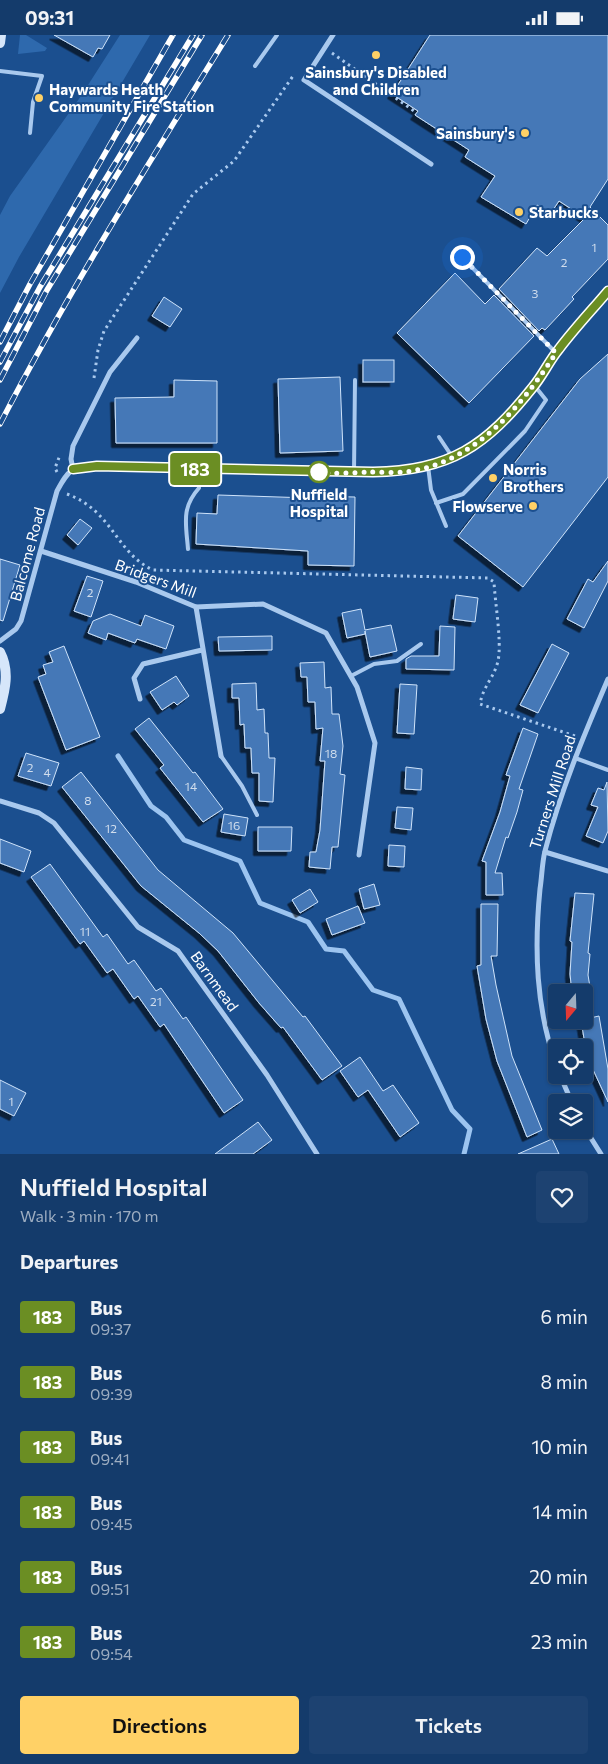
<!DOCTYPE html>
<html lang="en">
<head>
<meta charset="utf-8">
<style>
	:root { --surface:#143b6b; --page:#1d4271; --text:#f1f3f6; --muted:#9dadc1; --line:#33557e; --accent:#ffd166 }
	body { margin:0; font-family:Commissioner,sans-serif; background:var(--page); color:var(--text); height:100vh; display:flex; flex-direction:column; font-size:19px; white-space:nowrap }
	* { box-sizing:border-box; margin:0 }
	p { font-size:16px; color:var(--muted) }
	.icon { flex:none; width:28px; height:28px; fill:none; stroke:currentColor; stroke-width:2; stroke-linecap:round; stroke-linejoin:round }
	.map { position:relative; height:1119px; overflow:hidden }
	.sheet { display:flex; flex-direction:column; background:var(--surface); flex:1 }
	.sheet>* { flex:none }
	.badge { padding:0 10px; border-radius:4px; font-size:18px; line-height:32px }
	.needle { width:32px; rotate:199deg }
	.fabs { position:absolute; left:548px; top:949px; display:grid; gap:10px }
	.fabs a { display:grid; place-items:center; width:45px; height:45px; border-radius:5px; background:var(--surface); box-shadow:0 1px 4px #0004,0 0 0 1px var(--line); font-size:25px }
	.you { position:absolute; width:25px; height:25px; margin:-12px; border:4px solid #fff; border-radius:50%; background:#1a73e8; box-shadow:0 0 0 8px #1a73e833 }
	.map>.badge { position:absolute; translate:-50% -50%; box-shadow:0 0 0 2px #fff }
	h2 { padding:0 20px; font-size:19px; line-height:45px }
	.round { display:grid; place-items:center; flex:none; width:52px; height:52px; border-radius:5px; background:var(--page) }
	.overview { display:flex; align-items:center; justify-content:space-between; height:85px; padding:0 20px }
	h1 { font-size:24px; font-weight:600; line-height:38px }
	.action { display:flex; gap:10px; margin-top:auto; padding:10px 20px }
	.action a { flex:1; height:58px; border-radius:5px; background:var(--accent); color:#111; font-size:20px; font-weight:600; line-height:58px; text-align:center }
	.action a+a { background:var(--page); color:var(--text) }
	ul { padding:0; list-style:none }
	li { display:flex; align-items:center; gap:15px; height:65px; padding:0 20px }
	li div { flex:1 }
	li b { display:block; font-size:19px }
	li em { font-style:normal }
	li .badge { min-width:55px; font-weight:700; text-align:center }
	.status { display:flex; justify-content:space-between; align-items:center; height:35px; padding:0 25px; background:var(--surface); direction:ltr }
	.status svg { height:14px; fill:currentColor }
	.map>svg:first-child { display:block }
</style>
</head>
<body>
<div class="status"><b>09:31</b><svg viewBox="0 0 49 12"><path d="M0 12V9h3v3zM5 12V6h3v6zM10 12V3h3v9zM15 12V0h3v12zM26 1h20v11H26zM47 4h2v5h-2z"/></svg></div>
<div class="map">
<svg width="608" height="1119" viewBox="0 0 608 1119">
	<defs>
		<filter id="shadow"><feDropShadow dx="-4.5" dy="4.5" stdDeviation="0" flood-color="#0009"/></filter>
	</defs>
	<rect width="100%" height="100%" fill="#1b4f8f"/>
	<!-- green -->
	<g fill="#2e69ad">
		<polygon points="20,0 26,0 47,13 45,16 18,19"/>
		<polygon points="120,0 150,0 19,222 0,258 0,180 10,161 81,61"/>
	</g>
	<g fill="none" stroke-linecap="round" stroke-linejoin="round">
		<!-- stream -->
		<polyline stroke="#9cc4f0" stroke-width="5" points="118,721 151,771 166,782 184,805 240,826 260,868 308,887 326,914 344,916 373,955 399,964 452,1075 470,1094 464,1119"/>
	</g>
	<!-- building -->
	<g fill="#4478b7" stroke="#cfe3fa" filter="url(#shadow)">
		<polygon points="54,0 110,0 102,14 98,13 93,22"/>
		<polygon points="430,0 608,0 608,144 590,172 608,190 608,224 572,262 574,264 545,295 542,293 539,296 499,254 537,213 547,221 585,183 559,166 551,178 537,170 526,189 481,162 495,141 465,122 469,115 415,80 418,76 392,59"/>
		<polygon points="455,238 485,269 494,260 534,301 469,368 397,298"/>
		<polygon points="164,262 182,274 170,292 152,281"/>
		<polygon points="608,319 608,442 523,552 458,501 580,344"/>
		<rect x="363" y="325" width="31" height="22"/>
		<polygon points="340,342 343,416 280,418 278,344"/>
		<polygon points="174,345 217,346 217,408 116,408 115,363 174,362"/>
		<polygon points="218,460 309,463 309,461 355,462 354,531 308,530 308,516 196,509 197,478 217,479"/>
		<polygon points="80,484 92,493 78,510 67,500"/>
		<polygon points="0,524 20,530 3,586 0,585"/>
		<polygon points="608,526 608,546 584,593 567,584 588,544 593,547"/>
		<polygon points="87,541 103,546 91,582 74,576"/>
		<polygon points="456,560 478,563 475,587 453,584"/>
		<polygon points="361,574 365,595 391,590 397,616 370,622 365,596 365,599 347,603 342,578"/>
		<polygon points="110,579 141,591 145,580 174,591 166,614 137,604 135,608 108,598 106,605 88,598 93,586"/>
		<polygon points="440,591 455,592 454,635 406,634 406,624 411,621 439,621"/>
		<polygon points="272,601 272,615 219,616 218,602"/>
		<polygon points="552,609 569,618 538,678 520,670"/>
		<polygon points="64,611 100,702 66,715 38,642 46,639 43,630 53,627 49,617"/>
		<polygon points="324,627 325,653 331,652 332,679 339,679 343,711 340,739 345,740 338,812 332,812 330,834 309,832 310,817 316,817 320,795 325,726 320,726 323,693 316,694 315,667 308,667 307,642 301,642 300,628"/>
		<polygon points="176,641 189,661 177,670 174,667 162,675 150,657"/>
		<polygon points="256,648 257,675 264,674 265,698 268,698 269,723 275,723 273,767 259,766 259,738 252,738 251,713 245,713 244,689 240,690 239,663 232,663 232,649"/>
		<polygon points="400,649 417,650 414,699 397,698"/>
		<polygon points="149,683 193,738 195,737 223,774 203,787 160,733 164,730 135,694"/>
		<polygon points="523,693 538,699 519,754 523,755 517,777 508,803 506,802 495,838 502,838 503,860 486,860 486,827 482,826 500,777 510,741 506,740"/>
		<polygon points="26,718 59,728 51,751 18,741"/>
		<polygon points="406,732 422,734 421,755 405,754"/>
		<polygon points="81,737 158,835 233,898 303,982 305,981 342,1031 322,1045 283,992 281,993 259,968 218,916 199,898 141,851 62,752"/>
		<polygon points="607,747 608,796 603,808 586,801 598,772 591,770 598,753 604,755"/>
		<polygon points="397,772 413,773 411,795 395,793"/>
		<polygon points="224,779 248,783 245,801 221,797"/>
		<polygon points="258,792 292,792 291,816 258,816"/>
		<polygon points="0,804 31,816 24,837 0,828"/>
		<polygon points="389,810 405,811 404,832 388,831"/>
		<polygon points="50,829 103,902 107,899 128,929 134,925 156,956 161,953 183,984 186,982 243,1065 224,1078 164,989 160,992 138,961 134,964 113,934 107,938 84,906 80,909 31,842"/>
		<polygon points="374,849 380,870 364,874 359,854"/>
		<polygon points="310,854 318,867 300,878 292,865"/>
		<polygon points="575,858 594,859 588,918 590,919 588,940 591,958 572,958 570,939 572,907 570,906"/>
		<polygon points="481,869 498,869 497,921 491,921 496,950 512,1021 542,1095 527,1102 497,1026 486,984 477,931 481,930"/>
		<polygon points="358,871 365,888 332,900 326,884"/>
		<polygon points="599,981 608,1034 608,1067 590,1028 588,1028 581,985"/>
		<polygon points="360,1022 383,1056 393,1050 419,1088 400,1102 368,1055 358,1062 340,1036"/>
		<polygon points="0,1045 26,1058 14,1081 0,1074"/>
		<polygon points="258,1087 272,1105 253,1119 215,1119"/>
		<polygon points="552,1104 559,1119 518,1119"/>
	</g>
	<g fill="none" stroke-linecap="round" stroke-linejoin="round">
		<!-- path -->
		<g stroke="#a9c9ee" stroke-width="3" stroke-dasharray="2.5 4" stroke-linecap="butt">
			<polyline points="332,18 417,78"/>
			<polyline points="94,343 98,315 104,296 193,159 234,126 293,41"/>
			<polyline points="57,437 55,433 60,420"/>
			<path d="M 67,459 C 113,476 116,518 153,535 L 488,543 L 494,547 C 495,568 502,607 498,626 C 494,643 483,651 480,669 L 575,701"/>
		</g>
		<!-- lane -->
		<g stroke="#a9c9ee" stroke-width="4">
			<polyline points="255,31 277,0"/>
			<polyline points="0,36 42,41 33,67 30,98"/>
			<polyline points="462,222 556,318"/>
			<polyline points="439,402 453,423"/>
			<polyline points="428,431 431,455 446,491"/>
			<polyline points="354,437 355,345"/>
			<polyline points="436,468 463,459 525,396 546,365 534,350"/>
			<path d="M 188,514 C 186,489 181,473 199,453 L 198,434"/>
			<polyline points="351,641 374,629 397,626 421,609"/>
			<polyline points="221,721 242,751 257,780"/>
			<polyline points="575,723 608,735"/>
		</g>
		<!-- street -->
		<g stroke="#a9c9ee" stroke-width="5">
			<polyline points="333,0 304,45 431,129"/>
			<polyline points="73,434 71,424 73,411 110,337 137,303"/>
			<polyline points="41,516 136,547 196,572 263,569 326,598 357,652 375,708 359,820"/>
			<polyline points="196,572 221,721"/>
			<path d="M 0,606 L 16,594 L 21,586 L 57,456 C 69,434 71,432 97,431 L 373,437 C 450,436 486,411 533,352 C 543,340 549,326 559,314 C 574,294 592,275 608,256"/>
			<polyline points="140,664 134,643 143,629 202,615"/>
			<polyline points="0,766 39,778 54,788 138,892 178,916 267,1040 317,1119"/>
			<polyline points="545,817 608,836"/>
			<path d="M 556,1030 C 536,972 534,915 540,854 C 542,841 542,828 545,816 C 560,757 584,700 608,644"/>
			<polyline points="560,1040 572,1068"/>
			<polyline points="584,1092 601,1119"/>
		</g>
		<!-- secondary -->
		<g stroke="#d6e6fa" stroke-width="10">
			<polyline points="0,8 1,0"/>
			<path d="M 0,617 C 10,636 5,655 0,674"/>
		</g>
		<defs>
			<g id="rail">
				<polyline points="0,307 30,249 173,0"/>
				<polyline points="0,327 40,252 193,0"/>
				<polyline points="0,345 47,255 202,0"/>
				<path d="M 0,389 C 69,255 149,128 228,0"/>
			</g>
		</defs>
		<!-- rail casing -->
		<use href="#rail" stroke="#fff" stroke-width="5.5"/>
		<!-- rail -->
		<use href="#rail" stroke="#1b4f8f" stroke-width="4" stroke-dasharray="11" stroke-linecap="butt"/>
	</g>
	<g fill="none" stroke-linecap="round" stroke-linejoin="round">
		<defs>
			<path id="line" d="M 73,434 L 97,431 L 373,437 C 450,436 486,411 533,352 C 543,340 549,326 559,314 C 574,294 592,275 608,256"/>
		</defs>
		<!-- line casing -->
		<use href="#line" stroke="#fff" stroke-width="11"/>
		<!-- line -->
		<use href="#line" stroke="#6b8e23" stroke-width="8"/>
		<!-- walk -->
		<path stroke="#fff" stroke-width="5" stroke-dasharray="0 9" d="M 319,437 C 330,439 352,438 367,437 C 379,437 393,438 405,437 C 475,428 520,373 556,318 L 462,222"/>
	</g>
	<!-- markers -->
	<g fill="#ffd166" stroke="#1b4f8f" stroke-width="2">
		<circle cx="376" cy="20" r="5"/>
		<circle cx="39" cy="63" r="5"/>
		<circle cx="525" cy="98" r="5"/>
		<circle cx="519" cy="177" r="5"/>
		<circle cx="493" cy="443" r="5"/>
		<circle cx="533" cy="471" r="5"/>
	</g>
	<circle fill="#fff" stroke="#6b8e23" stroke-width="2.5" cx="319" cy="437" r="10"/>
	<g text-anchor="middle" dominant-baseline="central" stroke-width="4" stroke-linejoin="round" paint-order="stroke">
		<!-- number labels -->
		<g font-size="12" fill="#d0dded">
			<text x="594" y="212">1</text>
			<text x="564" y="227">2</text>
			<text x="535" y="258">3</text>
			<text x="90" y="557">2</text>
			<text x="331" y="718">18</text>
			<text x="30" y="732">2</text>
			<text x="47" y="737">4</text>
			<text x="191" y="751">14</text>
			<text x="88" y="765">8</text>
			<text x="234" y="790">16</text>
			<text x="111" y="793">12</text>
			<text x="85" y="896">11</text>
			<text x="156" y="966">21</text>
			<text x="11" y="1066">1</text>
		</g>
		<!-- poi labels -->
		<g font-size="15" font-weight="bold" fill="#fff" stroke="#1b4f8f" text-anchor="start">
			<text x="376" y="37" text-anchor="middle">Sainsbury's Disabled<tspan x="376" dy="17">and Children</tspan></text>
			<text x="49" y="54">Haywards Heath<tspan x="49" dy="17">Community Fire Station</tspan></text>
			<text x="515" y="98" text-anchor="end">Sainsbury's</text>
			<text x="529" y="177">Starbucks</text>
			<text x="503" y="434">Norris<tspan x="503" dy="17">Brothers</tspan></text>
			<text x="523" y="471" text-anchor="end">Flowserve</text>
		</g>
		<!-- stop labels -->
		<g font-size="15" font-weight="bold" fill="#fff" stroke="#1b4f8f">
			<text x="319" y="459">Nuffield<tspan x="319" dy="17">Hospital</tspan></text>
		</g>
		<!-- street labels -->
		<g font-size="15" fill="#fff" stroke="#1b4f8f">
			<text transform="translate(27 519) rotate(-75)">Balcome Road</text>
			<text transform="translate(156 543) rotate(20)">Bridgers Mill</text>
			<text transform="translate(552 757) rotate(-72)">Turners Mill Road</text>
			<text transform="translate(215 946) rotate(54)">Barnmead</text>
		</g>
	</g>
</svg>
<div class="fabs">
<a><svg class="needle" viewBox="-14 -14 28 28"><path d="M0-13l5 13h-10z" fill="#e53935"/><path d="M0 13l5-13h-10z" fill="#9dadc1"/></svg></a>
<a><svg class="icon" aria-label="locate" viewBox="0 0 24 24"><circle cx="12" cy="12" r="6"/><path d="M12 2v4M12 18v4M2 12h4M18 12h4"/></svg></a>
<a><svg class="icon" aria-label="layers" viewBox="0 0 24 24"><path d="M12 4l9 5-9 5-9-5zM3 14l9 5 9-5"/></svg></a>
</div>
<div class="you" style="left:462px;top:222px"></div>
<b class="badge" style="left:195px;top:434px;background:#6b8e23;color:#fff">183</b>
</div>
<section class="sheet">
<div class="overview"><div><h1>Nuffield Hospital</h1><p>Walk · 3 min · 170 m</p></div><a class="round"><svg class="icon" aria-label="heart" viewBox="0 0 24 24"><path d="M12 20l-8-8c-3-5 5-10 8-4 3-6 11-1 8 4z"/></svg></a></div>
<h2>Departures</h2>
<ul>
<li><span class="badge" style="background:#6b8e23;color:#fff">183</span><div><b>Bus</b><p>09:37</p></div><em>6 min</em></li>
<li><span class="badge" style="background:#6b8e23;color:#fff">183</span><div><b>Bus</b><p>09:39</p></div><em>8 min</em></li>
<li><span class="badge" style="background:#6b8e23;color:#fff">183</span><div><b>Bus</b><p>09:41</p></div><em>10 min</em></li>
<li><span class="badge" style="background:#6b8e23;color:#fff">183</span><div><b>Bus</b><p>09:45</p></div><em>14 min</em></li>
<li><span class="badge" style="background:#6b8e23;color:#fff">183</span><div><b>Bus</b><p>09:51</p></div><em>20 min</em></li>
<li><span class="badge" style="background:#6b8e23;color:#fff">183</span><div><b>Bus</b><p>09:54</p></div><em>23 min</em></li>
</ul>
<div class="action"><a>Directions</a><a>Tickets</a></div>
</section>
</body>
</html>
